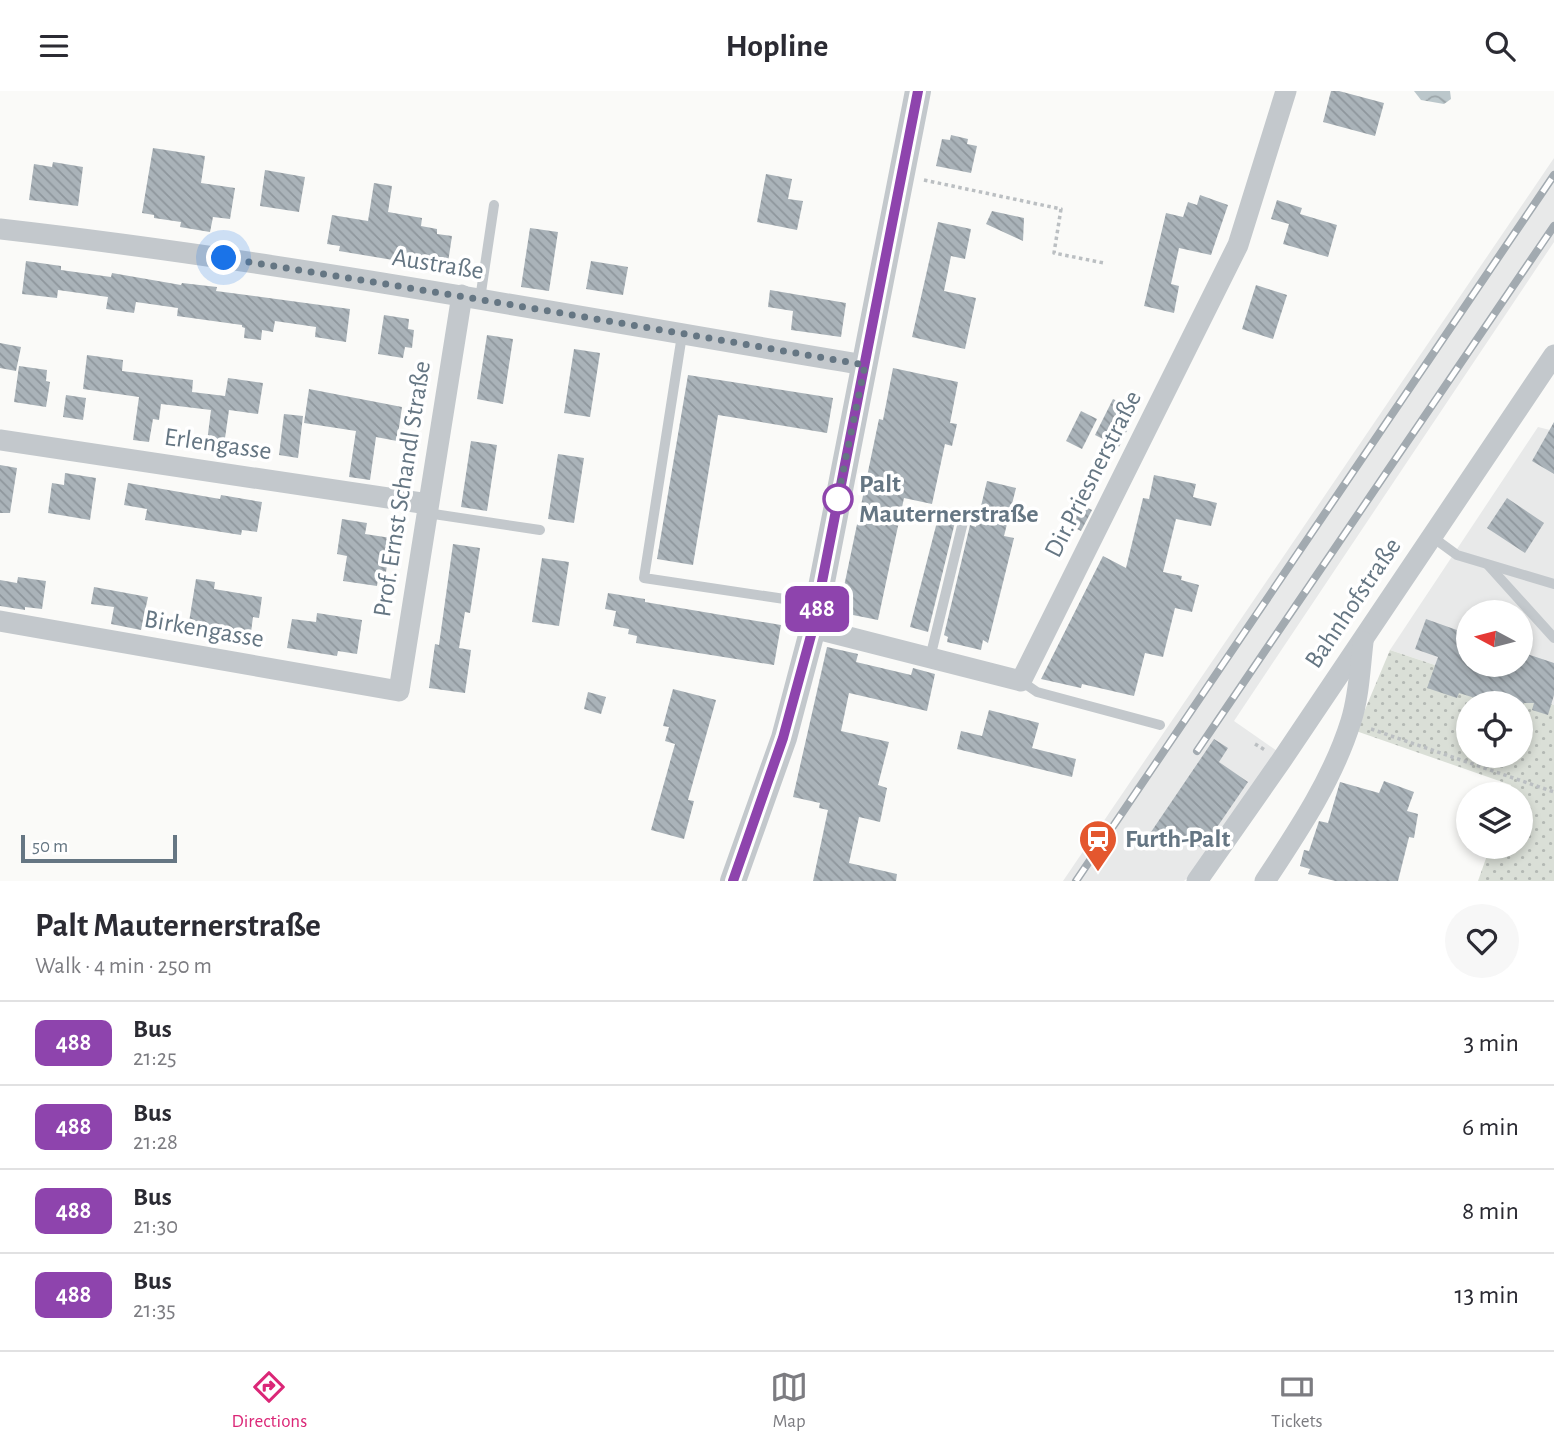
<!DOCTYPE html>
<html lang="en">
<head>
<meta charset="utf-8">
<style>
	:root { --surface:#fff; --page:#f7f7f7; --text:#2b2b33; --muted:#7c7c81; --line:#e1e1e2; --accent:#db2777 }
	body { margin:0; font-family:"Alegreya Sans",sans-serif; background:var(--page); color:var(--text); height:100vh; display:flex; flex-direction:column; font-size:26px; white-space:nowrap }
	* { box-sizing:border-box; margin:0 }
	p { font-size:23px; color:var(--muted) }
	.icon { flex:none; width:38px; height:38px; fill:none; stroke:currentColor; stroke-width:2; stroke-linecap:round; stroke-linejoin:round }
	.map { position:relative; height:790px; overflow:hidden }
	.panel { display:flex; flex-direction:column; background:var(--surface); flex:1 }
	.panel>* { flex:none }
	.badge { padding:0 14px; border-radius:10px; font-size:24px; line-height:46px }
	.needle { width:46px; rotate:277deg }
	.fabs { position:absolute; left:1456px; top:509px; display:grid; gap:14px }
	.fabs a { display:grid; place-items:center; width:77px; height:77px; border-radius:50%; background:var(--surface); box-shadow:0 4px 10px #0003; font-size:35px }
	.scale { position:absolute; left:21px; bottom:18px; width:156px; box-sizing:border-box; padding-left:7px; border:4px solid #657683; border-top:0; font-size:19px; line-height:24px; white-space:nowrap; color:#657683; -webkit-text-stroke:5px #fff; paint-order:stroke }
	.you { position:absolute; width:35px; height:35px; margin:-18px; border:5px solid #fff; border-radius:50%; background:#1a73e8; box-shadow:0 0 0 10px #1a73e833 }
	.map>.badge { position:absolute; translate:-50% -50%; box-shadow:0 0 0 4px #fff }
	.round { display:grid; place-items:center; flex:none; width:74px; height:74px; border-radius:37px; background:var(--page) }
	.overview { display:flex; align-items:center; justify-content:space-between; height:119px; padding:0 35px }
	h1 { font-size:33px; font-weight:700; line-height:52px }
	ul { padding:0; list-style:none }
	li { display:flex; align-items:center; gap:21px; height:84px; padding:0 35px; border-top:2px solid var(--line) }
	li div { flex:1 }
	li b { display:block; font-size:26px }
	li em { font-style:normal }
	li .badge { min-width:77px; font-weight:700; text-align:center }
	header { display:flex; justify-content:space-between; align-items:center; height:91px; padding:0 35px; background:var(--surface); font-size:32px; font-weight:700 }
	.dock { display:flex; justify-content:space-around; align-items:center; height:98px; border-top:2px solid var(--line); background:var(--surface); font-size:19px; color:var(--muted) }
	.dock a { display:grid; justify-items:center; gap:4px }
	.dock .on { color:var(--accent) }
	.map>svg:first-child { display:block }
</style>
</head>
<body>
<header><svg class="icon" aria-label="menu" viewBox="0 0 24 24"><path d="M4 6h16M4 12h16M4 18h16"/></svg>Hopline<svg class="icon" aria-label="search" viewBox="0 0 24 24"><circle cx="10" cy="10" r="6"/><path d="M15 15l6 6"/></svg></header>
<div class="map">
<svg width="1554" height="790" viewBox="0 0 1554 790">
	<defs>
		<pattern id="grass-dots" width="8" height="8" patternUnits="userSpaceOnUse" patternTransform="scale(1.75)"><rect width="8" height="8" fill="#dadfd7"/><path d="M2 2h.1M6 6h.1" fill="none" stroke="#b4b9b4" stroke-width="1.8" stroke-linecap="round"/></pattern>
		<pattern id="water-waves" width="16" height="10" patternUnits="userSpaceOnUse" patternTransform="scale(1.75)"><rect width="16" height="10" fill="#bbc7cb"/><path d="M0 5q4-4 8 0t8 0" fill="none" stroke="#9ca6aa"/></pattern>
		<pattern id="building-back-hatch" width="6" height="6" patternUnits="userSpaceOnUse" patternTransform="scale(1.75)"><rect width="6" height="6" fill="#aab3b9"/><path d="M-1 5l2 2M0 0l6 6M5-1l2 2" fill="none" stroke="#8e969c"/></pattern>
	</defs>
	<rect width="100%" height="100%" fill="#fafaf8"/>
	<!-- built -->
	<g fill="#e8e9e9" fill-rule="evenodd">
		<polygon points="1554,67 1554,151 1234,630 1277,660 1193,782 1184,790 1063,790"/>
		<path d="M 1538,336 L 1554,340 L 1554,614 L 1390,559 ZM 1468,522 L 1521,522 L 1521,574 L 1468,574 Z"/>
	</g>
	<!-- grass -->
	<path fill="url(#grass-dots)" fill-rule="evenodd" d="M 1390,559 L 1554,614 L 1554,790 L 1478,790 L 1490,756 L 1521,756 L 1521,704 L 1508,703 L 1511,694 L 1356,640 ZM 1468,612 L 1521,612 L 1521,665 L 1468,665 Z"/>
	<!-- water -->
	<polygon fill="url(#water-waves)" points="1414,0 1450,0 1451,8 1444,13 1421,9"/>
	<!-- building -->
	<g fill="url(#building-back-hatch)">
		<polygon points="1331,0 1339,0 1384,12 1375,45 1323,31"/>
		<polygon points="951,44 968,48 967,53 977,55 971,82 936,75 942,48 950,49"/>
		<polygon points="153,57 205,65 201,92 235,97 230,128 213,126 210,141 180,136 181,131 154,127 154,124 142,122"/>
		<polygon points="53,71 83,76 78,115 29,109 34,73 52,76"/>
		<polygon points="265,79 305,86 299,121 260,115"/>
		<polygon points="766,83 792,88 788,108 803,110 797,139 757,131"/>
		<polygon points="374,92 392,95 388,121 422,127 421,135 437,138 437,143 452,145 447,178 339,160 340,155 327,153 332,124 368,130"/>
		<polygon points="1200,104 1228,114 1211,164 1179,157 1171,193 1179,195 1174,222 1144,215 1166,122 1183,126 1188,111 1197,114"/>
		<polygon points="1277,109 1302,117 1300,123 1337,134 1328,166 1283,153 1289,133 1271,128"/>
		<polygon points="992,120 1024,127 1023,150 986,133"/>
		<polygon points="938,131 971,138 965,168 951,165 944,200 976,207 965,258 912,246"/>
		<polygon points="530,137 558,141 549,200 521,196"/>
		<polygon points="26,170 61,175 61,179 111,186 112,182 181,194 182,192 217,196 216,200 350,218 346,251 315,246 316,236 275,230 273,241 262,239 261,249 244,247 245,237 242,236 242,234 177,225 178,217 136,211 134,222 106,218 108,206 58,199 57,207 22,203"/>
		<polygon points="591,170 628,176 623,204 586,198"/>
		<polygon points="1256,194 1287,204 1273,248 1242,238"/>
		<polygon points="770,199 846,212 841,246 791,239 793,220 768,216"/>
		<polygon points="384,224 409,228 408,238 414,239 412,257 405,256 403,267 378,263"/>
		<polygon points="487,244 513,248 503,313 477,308"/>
		<polygon points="0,252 21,256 16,280 0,277"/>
		<polygon points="574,258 600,262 590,326 564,322"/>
		<polygon points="87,264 123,269 122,280 193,289 192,301 225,305 228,287 263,292 258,323 229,319 224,354 207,351 211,319 161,313 159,329 153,328 149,351 133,349 139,306 83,298"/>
		<polygon points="19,275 47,279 46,290 50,291 46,316 14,311"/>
		<polygon points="893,277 958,291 950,332 957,333 952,355 945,353 932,413 904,407 878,529 848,523 851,512 841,510 879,328 883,329"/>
		<polygon points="688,284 833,307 827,342 718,324 693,474 657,468"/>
		<polygon points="309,298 402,316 397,350 376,346 370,389 349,386 356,340 304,332"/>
		<polygon points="66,304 86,307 83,329 63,326"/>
		<polygon points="1113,308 1137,319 1119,356 1095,344"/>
		<polygon points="1081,320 1097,328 1082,358 1066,350"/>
		<polygon points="284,323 303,325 298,367 279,364"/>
		<polygon points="1554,331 1554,383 1532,370"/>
		<polygon points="471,350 497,354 487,420 461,416"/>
		<polygon points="558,363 584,367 574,432 548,428"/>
		<polygon points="0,374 17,377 10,422 0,422"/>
		<polygon points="65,382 96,387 90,429 48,422 52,392 64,394"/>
		<polygon points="1154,384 1196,393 1193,406 1217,412 1211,435 1176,428 1163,481 1182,485 1181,489 1199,494 1192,521 1175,517 1163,566 1145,562 1134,605 1082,593 1081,597 1041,588 1103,465 1126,477 1143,407 1149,408"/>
		<polygon points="987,390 1016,397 1004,445 1014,447 988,552 983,549 981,559 947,551 948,546 944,544 970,434 976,436"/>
		<polygon points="128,392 220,408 221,404 262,411 257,441 242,439 241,444 145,429 147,418 124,414"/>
		<polygon points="1507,407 1544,432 1525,462 1487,437"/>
		<polygon points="1078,412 1092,419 1081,440 1067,433"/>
		<polygon points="938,427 955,431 928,541 910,536"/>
		<polygon points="342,428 367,432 365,443 391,447 386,481 379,480 377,495 343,490 347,465 337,463"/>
		<polygon points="453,453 480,457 470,522 465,521 459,557 471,559 465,602 429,597 435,553 439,554"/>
		<polygon points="542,467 569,471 559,535 532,531"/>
		<polygon points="18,486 46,490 42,518 25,516 25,519 0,515 0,489 17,492"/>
		<polygon points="196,488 215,491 214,498 262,506 259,527 253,526 251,541 241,540 241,544 208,538 208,534 189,531"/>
		<polygon points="94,496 148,506 141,539 111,533 114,516 91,513"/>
		<polygon points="608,502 645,508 645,511 781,534 774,574 636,552 637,545 628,543 629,538 613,535 616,520 605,518"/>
		<polygon points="317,522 362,529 357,563 338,560 337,565 287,557 292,528 316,531"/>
		<polygon points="1426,528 1468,543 1468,574 1521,574 1521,561 1554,572 1554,604 1548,624 1532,619 1534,612 1491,612 1459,602 1457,607 1427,597 1438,566 1415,558"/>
		<polygon points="827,556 858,563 856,571 911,584 913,577 935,583 927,620 849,602 841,640 889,651 878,694 887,697 880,731 859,726 849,772 897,783 896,790 813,790 828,719 819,717 820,712 793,706"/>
		<polygon points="673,598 716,609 688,709 694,710 684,748 651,739 675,653 665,650 669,636 663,635"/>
		<polygon points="588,601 606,606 601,623 584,618"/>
		<polygon points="989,619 1039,632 1032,657 1076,668 1072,686 957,658 961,640 982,645"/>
		<polygon points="1214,648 1228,657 1219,671 1248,691 1202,758 1174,738 1165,751 1151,741"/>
		<polygon points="1384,690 1414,701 1407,720 1418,723 1414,747 1409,746 1398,790 1335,790 1308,783 1310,778 1300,775 1304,759 1309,760 1319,730 1328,732 1340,691 1379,702"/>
	</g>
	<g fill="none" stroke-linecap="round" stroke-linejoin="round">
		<!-- path -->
		<g stroke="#bbbfc2" stroke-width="3.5" stroke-dasharray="3.5 3.5" stroke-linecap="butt">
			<polyline points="924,89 1061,118 1054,162 1104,172"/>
			<polyline points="1371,638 1554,701"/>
			<polyline points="1255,653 1265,659"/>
		</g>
		<!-- service -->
		<g stroke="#c3c8cc" stroke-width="10">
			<polyline points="480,208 494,114"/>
			<polyline points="682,244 644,487 818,513"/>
			<polyline points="427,422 540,439"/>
			<polyline points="1431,445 1457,464 1554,493"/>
			<polyline points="1488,474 1554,547"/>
			<polyline points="930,567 963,431"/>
			<polyline points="1021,590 1037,601 1160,634"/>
		</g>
		<!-- minor -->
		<g stroke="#c3c8cc" stroke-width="21">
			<path d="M 0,138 C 290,171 577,226 865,274"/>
			<polyline points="0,349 428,413"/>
			<polyline points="0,530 399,600 462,204"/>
			<polyline points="813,537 1021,590 1238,154 1286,0"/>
			<polyline points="1197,790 1281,670 1554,264"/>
			<path d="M 1265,790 C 1298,740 1333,688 1351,630 C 1359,605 1360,577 1363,551"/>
		</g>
		<!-- tertiary -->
		<polyline stroke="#c3c8cc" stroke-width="26" points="733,790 784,647 813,537 918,0"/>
		<defs>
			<g id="rail">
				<polyline points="1197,660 1554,135"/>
				<polyline points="1076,790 1554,84"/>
			</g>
		</defs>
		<!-- rail casing -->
		<use href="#rail" stroke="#a2aab0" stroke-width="8"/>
		<!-- rail -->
		<use href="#rail" stroke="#fff" stroke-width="5" stroke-dasharray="16" stroke-linecap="butt"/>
	</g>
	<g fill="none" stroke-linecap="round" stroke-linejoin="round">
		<defs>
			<polyline id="line" points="733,790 783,647 813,537 918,0"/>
		</defs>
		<!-- line casing -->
		<use href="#line" stroke="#fff" stroke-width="16"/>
		<!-- line -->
		<use href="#line" stroke="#8e44ad" stroke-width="10"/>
		<!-- walk -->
		<path stroke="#657683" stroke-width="7" stroke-dasharray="0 12.6" d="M 224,167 C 438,201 652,237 865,274 L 837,410 L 838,408"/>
	</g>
	<!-- icons -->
	<defs>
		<symbol id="station-pin" viewBox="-11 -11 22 30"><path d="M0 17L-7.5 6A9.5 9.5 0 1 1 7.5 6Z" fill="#e4572e" stroke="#fff"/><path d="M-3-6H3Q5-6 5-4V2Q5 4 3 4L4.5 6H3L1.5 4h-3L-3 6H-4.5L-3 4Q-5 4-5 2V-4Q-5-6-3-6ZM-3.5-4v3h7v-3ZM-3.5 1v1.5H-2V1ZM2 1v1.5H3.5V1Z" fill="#fff"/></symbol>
	</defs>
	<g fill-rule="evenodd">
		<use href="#station-pin" x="1076" y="726" width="44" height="60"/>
	</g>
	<!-- markers -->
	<circle fill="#fff" stroke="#8e44ad" stroke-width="3.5" cx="838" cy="408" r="14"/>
	<g text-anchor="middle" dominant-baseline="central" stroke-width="7" stroke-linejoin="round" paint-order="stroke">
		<!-- street labels -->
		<g font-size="26" fill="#657683" stroke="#fff">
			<text transform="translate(438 173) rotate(9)">Austraße</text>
			<text transform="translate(218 353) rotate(8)">Erlengasse</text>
			<text transform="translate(1093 383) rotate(-63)">Dir.Priesnerstraße</text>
			<text transform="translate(402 398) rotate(-81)">Prof. Ernst Schandl Straße</text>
			<text transform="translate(1353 512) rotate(-56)">Bahnhofstraße</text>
			<text transform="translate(204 538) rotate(10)">Birkengasse</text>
		</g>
		<!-- stop labels -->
		<g font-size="26" font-weight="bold" fill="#657683" stroke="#fff" text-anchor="start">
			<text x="859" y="393">Palt<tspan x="859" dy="30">Mauternerstraße</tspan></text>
		</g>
		<!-- poi labels -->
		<g font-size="26" font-weight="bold" fill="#657683" stroke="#fff" text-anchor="start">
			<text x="1125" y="748">Furth-Palt</text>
		</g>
	</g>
</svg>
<div class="fabs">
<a><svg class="needle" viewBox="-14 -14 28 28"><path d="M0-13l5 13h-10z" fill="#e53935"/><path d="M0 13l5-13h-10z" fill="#7c7c81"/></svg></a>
<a><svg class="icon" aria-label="locate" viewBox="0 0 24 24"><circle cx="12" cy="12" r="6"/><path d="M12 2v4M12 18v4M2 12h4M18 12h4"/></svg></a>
<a><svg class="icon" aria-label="layers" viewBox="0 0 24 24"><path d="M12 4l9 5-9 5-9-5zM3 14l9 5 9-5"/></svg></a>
</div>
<div class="scale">50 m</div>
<div class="you" style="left:224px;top:167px"></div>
<b class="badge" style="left:817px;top:518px;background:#8e44ad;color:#fff">488</b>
</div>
<section class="panel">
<div class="overview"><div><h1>Palt Mauternerstraße</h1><p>Walk · 4 min · 250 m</p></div><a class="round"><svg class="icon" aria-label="heart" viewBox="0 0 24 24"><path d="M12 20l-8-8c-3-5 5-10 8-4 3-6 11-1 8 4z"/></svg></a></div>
<ul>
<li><span class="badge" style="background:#8e44ad;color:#fff">488</span><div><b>Bus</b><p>21:25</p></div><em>3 min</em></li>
<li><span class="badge" style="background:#8e44ad;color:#fff">488</span><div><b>Bus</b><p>21:28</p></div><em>6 min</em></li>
<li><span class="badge" style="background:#8e44ad;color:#fff">488</span><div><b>Bus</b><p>21:30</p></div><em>8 min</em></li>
<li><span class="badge" style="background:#8e44ad;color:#fff">488</span><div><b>Bus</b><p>21:35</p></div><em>13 min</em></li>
</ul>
</section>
<nav class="dock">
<a class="on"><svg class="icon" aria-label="directions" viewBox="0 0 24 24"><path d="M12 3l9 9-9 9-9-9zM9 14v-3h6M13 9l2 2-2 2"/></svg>Directions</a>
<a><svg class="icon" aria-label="map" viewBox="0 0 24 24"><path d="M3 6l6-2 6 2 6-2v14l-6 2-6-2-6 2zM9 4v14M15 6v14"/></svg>Map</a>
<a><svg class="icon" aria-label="tickets" viewBox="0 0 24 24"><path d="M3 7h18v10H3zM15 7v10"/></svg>Tickets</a>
</nav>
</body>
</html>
